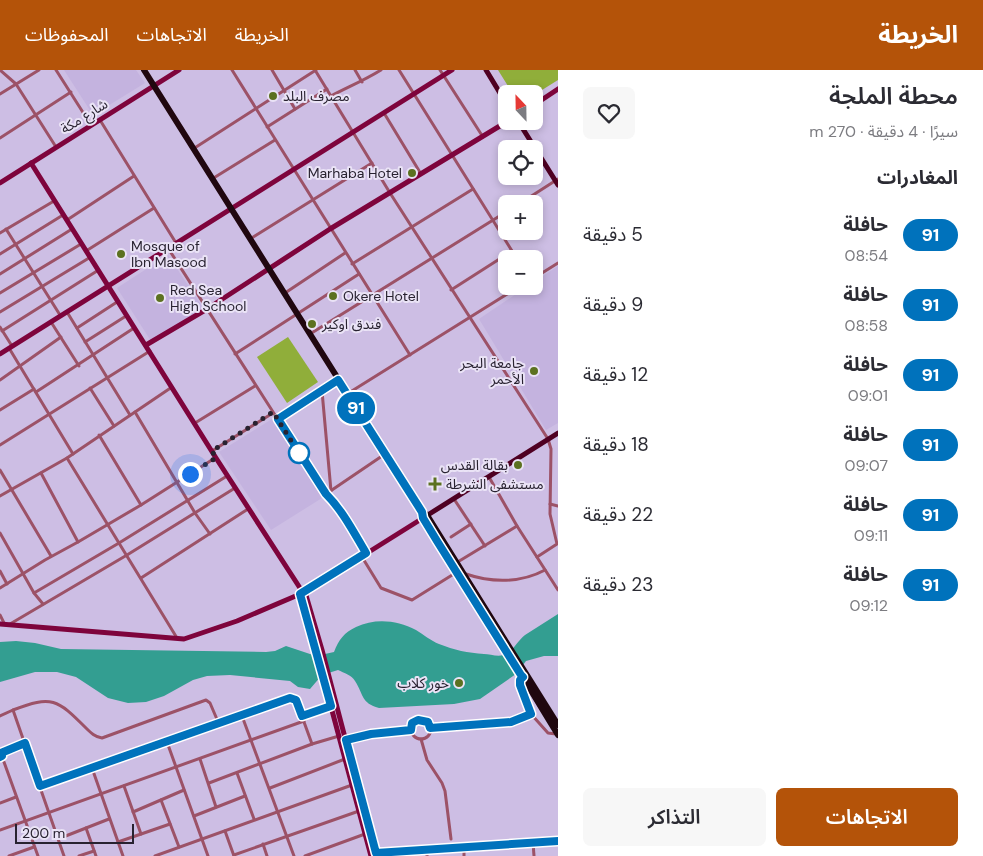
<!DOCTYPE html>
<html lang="ar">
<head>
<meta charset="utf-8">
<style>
	:root { --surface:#fff; --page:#f7f7f7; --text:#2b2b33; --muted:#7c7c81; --accent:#b45309 }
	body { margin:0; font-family:"DM Sans","Noto Sans Arabic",sans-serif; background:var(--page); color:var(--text); direction:rtl; height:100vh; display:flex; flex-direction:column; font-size:19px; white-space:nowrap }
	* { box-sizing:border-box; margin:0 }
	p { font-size:16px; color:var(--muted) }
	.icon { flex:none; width:28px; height:28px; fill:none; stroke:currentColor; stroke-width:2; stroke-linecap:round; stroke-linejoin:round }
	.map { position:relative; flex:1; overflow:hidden; direction:ltr }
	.details { display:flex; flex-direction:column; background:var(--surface); width:425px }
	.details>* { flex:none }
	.badge { padding:0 10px; border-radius:16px; font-size:18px; line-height:32px }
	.needle { width:32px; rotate:338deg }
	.controls { position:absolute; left:498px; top:15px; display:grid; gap:10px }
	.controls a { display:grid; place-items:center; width:45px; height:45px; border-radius:8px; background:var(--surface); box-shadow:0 2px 8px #0003; font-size:25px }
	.scale { position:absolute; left:15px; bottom:12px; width:119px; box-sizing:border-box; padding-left:5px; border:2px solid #282230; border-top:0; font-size:14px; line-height:18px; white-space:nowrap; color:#282230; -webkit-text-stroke:4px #eae3f6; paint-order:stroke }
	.you { position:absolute; width:25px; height:25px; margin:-12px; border:4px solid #fff; border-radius:50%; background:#1a73e8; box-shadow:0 0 0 8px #1a73e833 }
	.map>.badge { position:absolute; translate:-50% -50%; box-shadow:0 0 0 2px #fff }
	h2 { padding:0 25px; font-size:19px; line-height:45px }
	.round { display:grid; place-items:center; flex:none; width:52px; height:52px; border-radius:8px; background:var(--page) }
	.overview { display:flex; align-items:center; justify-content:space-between; height:85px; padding:0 25px }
	h1 { font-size:24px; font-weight:600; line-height:38px }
	.cta { display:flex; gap:10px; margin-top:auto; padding:10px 25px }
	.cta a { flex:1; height:58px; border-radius:8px; background:var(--accent); color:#fff; font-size:20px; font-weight:600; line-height:58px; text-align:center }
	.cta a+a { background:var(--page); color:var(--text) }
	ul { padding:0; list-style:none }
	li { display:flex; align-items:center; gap:15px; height:70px; padding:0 25px }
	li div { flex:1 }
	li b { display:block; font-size:19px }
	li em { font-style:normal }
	li .badge { min-width:55px; font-weight:700; text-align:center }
	header { display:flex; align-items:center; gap:30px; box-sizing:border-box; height:70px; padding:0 25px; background:var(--accent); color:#fff }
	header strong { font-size:24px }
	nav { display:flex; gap:28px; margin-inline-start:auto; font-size:18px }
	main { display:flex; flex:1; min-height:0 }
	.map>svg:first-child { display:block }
</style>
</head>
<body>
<header>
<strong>الخريطة</strong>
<nav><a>الخريطة</a><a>الاتجاهات</a><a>المحفوظات</a></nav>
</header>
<main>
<section class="details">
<div class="overview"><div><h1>محطة الملجة</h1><p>سيرًا · 4 دقيقة · 270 m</p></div><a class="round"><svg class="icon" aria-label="heart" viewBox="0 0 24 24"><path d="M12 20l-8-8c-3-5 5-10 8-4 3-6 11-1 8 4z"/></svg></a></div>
<h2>المغادرات</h2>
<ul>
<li><span class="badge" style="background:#0072bc;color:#fff">91</span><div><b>حافلة</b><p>08:54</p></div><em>5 دقيقة</em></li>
<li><span class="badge" style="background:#0072bc;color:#fff">91</span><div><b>حافلة</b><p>08:58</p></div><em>9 دقيقة</em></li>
<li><span class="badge" style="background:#0072bc;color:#fff">91</span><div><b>حافلة</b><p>09:01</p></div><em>12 دقيقة</em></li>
<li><span class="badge" style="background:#0072bc;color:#fff">91</span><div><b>حافلة</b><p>09:07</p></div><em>18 دقيقة</em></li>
<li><span class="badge" style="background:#0072bc;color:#fff">91</span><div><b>حافلة</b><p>09:11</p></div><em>22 دقيقة</em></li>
<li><span class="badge" style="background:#0072bc;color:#fff">91</span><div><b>حافلة</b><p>09:12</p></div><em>23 دقيقة</em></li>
</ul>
<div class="cta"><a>الاتجاهات</a><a>التذاكر</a></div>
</section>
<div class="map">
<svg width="558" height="786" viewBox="0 0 558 786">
	<rect width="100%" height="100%" fill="#cdbee4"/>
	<!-- built -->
	<g fill="#c4b3df">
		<polygon points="64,0 136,0 145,13 93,45"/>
		<polygon points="168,185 203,238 151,271 117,218"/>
		<polygon points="558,196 558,353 546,360 479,249 528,216 534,216 534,212"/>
		<polygon points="272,349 322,428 271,460 219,382"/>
	</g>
	<!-- green -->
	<g fill="#90ae3a">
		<polygon points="498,0 558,0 558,10 534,25 534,24 513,24"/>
		<polygon points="288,267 318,312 287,333 257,287"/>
	</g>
	<!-- water -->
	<path fill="#339e91" d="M 558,544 L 558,586 L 544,586 L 526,591 L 516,604 L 480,629 L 454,634 L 379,638 C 361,633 364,625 355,611 C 352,605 344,603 338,600 L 322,605 L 310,619 L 298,617 L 290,611 L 230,605 L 207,606 L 193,610 L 164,626 L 146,632 L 128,633 L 108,628 L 76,607 L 57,602 L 35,602 L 0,612 L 0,572 L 16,571 L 35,573 L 61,579 L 266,582 L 275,581 L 286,576 L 316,586 L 334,582 C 339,569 344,563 356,557 C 375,548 397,550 416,560 C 423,564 431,571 439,574 C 454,580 468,583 484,584 C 489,584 498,587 503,585 C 514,581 517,571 525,565 Z"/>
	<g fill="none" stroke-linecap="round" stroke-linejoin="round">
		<!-- street -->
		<g stroke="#9c5267" stroke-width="3">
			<polyline points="0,0 16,14 56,77"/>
			<polyline points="56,0 91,55"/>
			<polyline points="232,0 410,285"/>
			<polyline points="272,0 295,39"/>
			<polyline points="315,0 390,123 548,369 551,379 550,444 557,474 537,487"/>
			<polyline points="355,0 362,12"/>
			<polyline points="399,0 517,189"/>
			<polyline points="440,0 483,67"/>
			<polyline points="0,24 39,0"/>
			<path d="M 331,26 C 348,17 365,10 381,0"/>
			<polyline points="384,43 421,104"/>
			<polyline points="100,50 176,173"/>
			<polyline points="267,57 327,19"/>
			<polyline points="0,68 71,22"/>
			<polyline points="193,79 316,0"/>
			<polyline points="212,109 275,70"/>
			<polyline points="519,134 558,109"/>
			<polyline points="67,150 134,106"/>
			<polyline points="6,159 60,245"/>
			<polyline points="0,163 54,131"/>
			<polyline points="250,169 372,93"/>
			<polyline points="168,178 323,420 336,434 366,483"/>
			<polyline points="86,181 154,138"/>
			<polyline points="0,184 63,145"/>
			<polyline points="352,194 473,119"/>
			<polyline points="0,204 72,159"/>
			<polyline points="534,208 558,193"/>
			<polyline points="451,220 512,181"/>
			<polyline points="0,223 81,174"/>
			<polyline points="285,223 345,183"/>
			<polyline points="0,242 89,188"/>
			<polyline points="67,242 130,345"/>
			<polyline points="51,252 79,296"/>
			<polyline points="0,257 12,276"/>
			<polyline points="77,258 117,232"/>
			<polyline points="2,261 97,201"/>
			<polyline points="310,264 506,142"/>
			<polyline points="85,272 126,246"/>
			<polyline points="9,278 73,384"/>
			<polyline points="235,284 359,204"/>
			<polyline points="0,310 61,267"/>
			<polyline points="90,318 114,356"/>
			<polyline points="322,321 331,421"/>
			<polyline points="36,322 134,258"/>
			<polyline points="347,324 520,216"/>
			<polyline points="0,340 34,319"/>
			<polyline points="135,342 195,443 210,464"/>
			<polyline points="278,349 337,310"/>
			<polyline points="195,353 255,316"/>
			<polyline points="99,365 141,435"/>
			<polyline points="0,375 150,281"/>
			<polyline points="212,381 273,343"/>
			<polyline points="67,388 177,568"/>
			<polyline points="0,400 51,486"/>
			<polyline points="41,403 78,472"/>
			<polyline points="489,407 517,456 558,520"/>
			<polyline points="326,424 385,384"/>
			<polyline points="0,426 67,388 172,317"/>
			<polyline points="454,429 485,476"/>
			<polyline points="550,434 558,436"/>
			<polyline points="0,463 34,523 43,534"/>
			<polyline points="451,467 471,454"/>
			<polyline points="362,487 381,518 412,530 457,502"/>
			<polyline points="456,493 517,456"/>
			<polyline points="0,501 7,514"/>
			<path d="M 466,504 C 492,513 521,513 545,500"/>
			<polyline points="141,508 248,439"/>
			<polyline points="0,518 45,490 78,472 141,435 215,388"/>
			<polyline points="34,523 119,473 227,406"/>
			<polyline points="0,545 4,553"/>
			<polyline points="10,554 127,485 235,418"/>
			<polyline points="522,608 520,615 531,644 548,663 556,664"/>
			<path d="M 13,640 C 52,625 57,629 86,658 C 91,663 95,667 102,668 L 206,630 L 210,633 L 219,654"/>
			<polyline points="0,646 13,640 64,786"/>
			<polyline points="242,646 294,786"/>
			<polyline points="302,646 331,636"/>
			<circle cx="421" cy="659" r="10"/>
			<polyline points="431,658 511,652 531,644"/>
			<polyline points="421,669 427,690 442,713 445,721 451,769"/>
			<polyline points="346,670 371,664 411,660"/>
			<polyline points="167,672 208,786"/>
			<polyline points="0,681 38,786"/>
			<polyline points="1,683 25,673"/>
			<polyline points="200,689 216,737"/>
			<polyline points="92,698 123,786"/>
			<polyline points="237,703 254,749"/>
			<polyline points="209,713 312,674"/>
			<polyline points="40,716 293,628 296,630 312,674 339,666"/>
			<polyline points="124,716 141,764"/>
			<polyline points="270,718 345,689"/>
			<polyline points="161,730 179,777"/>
			<polyline points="0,733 16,727"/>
			<polyline points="133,742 184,720"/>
			<polyline points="194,746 245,726"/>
			<polyline points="86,758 96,786"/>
			<polyline points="0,760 304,651"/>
			<polyline points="225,761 234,786"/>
			<polyline points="58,769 109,749"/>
			<polyline points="118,772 170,754"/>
			<polyline points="533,772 534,786"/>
			<polyline points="263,774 267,786"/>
			<polyline points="464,777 464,786"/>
			<polyline points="427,780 427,786"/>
			<polyline points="376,783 558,771"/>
			<polyline points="234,785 359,741"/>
			<polyline points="9,786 34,777"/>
			<polyline points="79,786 94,781"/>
			<polyline points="155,786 352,715"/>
			<polyline points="305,786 365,764"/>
		</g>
		<!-- secondary -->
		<g stroke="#7e043c" stroke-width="5">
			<polyline points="534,35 558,19"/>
			<polyline points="31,93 216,388 300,518 305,522 322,580 376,786"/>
			<polyline points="0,113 179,0"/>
			<polyline points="146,275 207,239 330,159 508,51"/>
			<polyline points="0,284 452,0"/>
			<polyline points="300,521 371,786"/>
			<polyline points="0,554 184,569 237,551 305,522 423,448"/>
		</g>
		<!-- primary -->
		<g stroke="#4f0022" stroke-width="5">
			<polyline points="486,0 506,33"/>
			<polyline points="518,51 558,115"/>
			<polyline points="423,448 558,363"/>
		</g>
		<!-- highway -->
		<g stroke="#20070f" stroke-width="6">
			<polyline points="144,0 420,439 427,445 558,655"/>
			<polyline points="428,455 489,552"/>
			<polyline points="510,586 558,665"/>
		</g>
	</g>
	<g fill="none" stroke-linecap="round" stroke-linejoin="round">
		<defs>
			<path id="line" d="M 0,687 L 2,686 L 1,683 L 25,673 L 40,716 L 290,628 L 296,630 L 302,646 L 331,636 L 300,524 L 366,483 C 354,463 343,441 326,424 L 278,349 L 338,310 L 422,442 L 423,448 L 437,471 L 521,605 L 523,607 L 520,610 L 520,615 L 531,644 L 511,652 L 430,658 L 428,652 L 418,650 L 412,653 L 411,660 L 371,664 L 346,670 L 376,783 L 558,771"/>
		</defs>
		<!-- line casing -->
		<use href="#line" stroke="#fff" stroke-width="11"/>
		<!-- line -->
		<use href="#line" stroke="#0072bc" stroke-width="8"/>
		<!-- walk -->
		<polyline stroke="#282230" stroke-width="5" stroke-dasharray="0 9" points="190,404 216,388 212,381 273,342 299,383"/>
	</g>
	<!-- markers -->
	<g fill="#5c7120" stroke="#eae3f6" stroke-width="2">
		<circle cx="273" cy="26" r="5"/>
		<circle cx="412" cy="103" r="5"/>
		<circle cx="121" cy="184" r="5"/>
		<circle cx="333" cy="226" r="5"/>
		<circle cx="160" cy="228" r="5"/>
		<circle cx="312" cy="254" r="5"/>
		<circle cx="534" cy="301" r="5"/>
		<circle cx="518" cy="395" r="5"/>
		<path d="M432.5 406.5h5v5h5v5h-5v5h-5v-5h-5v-5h5z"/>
		<circle cx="459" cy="613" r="5"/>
	</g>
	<circle fill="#fff" stroke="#0072bc" stroke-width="2.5" cx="299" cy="383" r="10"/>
	<g text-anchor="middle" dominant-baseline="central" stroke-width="4" stroke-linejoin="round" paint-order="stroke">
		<!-- poi labels -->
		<g font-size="14" fill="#282230" stroke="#eae3f6" text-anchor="start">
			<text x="283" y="26">مصرف البلد</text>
			<text x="402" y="103" text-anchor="end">Marhaba Hotel</text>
			<text x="131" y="176">Mosque of<tspan x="131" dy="16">Ibn Masood</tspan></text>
			<text x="170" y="220">Red Sea<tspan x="170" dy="16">High School</tspan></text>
			<text x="343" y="226">Okere Hotel</text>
			<text x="322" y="254">فندق اوكير</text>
			<text x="524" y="293" text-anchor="end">جامعة البحر<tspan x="524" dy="16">الأحمر</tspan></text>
			<text x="508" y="395" text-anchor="end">بقالة القدس</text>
			<text x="446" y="414">مستشفى الشرطة</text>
			<text x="449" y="613" text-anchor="end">خور كلاب</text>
		</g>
		<!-- street labels -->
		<g font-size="14" fill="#282230" stroke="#eae3f6">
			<text transform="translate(84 46) rotate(-32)">شارع مكة</text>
		</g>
	</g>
</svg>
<div class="controls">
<a><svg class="needle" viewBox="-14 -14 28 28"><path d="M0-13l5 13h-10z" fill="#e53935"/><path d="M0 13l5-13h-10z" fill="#7c7c81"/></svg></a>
<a><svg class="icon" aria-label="locate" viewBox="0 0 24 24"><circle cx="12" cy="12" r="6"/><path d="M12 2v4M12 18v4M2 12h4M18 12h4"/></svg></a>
<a>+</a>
<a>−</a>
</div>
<div class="scale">200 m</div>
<div class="you" style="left:190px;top:404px"></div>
<b class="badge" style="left:356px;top:338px;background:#0072bc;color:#fff">91</b>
</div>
</main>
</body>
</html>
